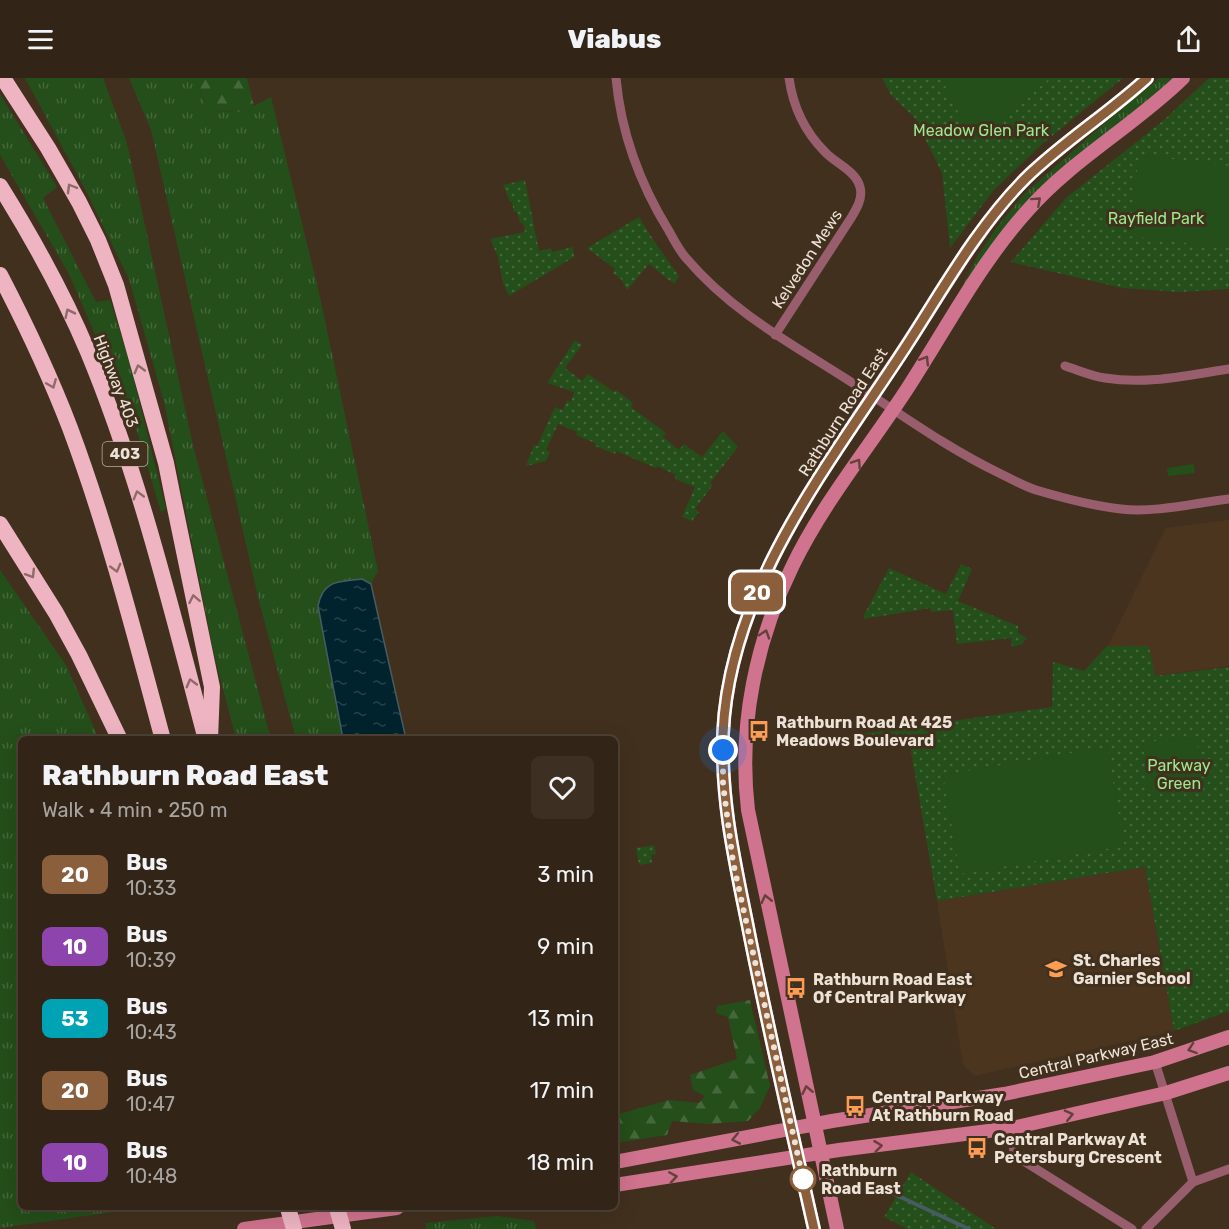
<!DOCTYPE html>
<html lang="en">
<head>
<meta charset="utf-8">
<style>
	:root { --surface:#322416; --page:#3d3023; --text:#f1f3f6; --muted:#a8a4a1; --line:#4d4135 }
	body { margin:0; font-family:Rubik,sans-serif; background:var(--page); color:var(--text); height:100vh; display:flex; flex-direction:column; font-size:22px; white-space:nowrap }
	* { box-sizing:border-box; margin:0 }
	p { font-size:20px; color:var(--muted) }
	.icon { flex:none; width:33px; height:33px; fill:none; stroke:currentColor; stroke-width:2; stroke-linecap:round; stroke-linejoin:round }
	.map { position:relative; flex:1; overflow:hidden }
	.panel { position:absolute; left:18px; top:658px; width:600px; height:474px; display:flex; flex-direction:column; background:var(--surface); border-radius:9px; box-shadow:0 6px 24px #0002,0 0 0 2px var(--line) }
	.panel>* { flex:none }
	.badge { padding:0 12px; border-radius:9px; font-size:21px; line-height:39px }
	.you { position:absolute; width:30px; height:30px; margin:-15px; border:4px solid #fff; border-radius:50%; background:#1a73e8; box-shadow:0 0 0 9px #1a73e833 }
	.map>.badge { position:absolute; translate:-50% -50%; box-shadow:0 0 0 3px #fff }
	.round { display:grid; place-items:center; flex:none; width:63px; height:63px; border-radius:9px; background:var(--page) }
	.overview { display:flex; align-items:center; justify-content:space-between; height:102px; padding:0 24px }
	h1 { font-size:28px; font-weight:800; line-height:45px }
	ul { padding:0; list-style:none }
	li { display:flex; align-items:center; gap:18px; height:72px; padding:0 24px }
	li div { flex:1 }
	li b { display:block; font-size:22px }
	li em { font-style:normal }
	li .badge { min-width:66px; font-weight:700; text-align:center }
	header { display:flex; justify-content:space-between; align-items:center; height:78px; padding:0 24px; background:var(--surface); font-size:27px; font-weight:800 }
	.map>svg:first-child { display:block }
</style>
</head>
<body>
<header><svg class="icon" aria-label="menu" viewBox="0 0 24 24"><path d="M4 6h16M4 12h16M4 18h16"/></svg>Viabus<svg class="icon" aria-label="share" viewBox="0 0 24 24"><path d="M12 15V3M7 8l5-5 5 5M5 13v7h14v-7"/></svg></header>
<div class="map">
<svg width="1229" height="1151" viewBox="0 0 1229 1151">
	<defs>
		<pattern id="grass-tufts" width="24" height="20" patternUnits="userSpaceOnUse" patternTransform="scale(1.5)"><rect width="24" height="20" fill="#244e1a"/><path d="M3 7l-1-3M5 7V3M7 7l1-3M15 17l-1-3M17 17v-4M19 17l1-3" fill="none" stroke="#44673b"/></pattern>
		<pattern id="forest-firs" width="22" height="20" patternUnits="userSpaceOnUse" patternTransform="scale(1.5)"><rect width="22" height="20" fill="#244e1a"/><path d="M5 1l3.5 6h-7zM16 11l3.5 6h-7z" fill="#44673b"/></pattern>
		<pattern id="park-dots" width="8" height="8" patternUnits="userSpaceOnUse" patternTransform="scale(1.5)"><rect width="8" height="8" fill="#244e1a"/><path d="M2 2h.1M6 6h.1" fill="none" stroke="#44673b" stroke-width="1.8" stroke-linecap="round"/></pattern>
		<pattern id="water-ripples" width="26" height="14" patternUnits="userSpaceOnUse" patternTransform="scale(1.5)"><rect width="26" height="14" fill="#00232e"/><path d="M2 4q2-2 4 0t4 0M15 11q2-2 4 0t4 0" fill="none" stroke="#26434c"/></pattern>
	</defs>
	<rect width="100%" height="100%" fill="#42301e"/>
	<!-- built -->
	<g fill="#4c351e">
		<polygon points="1229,442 1229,588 1154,598 1149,568 1108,568 1166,450"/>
		<polygon points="1145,789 1174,953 974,998 963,986 937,823"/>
	</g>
	<!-- grass -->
	<g fill="url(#grass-tufts)">
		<polygon points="25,0 103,0 127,65 193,367 271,661 236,661 214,576 164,324 129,201 84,109"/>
		<polygon points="129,0 196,0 208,33 248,34 254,28 271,19 320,219 378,493 371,506 362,501 318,528 343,661 296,661 259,523 151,52"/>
		<polygon points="1159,0 1175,0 1047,109 961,211 978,177 997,149 1024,116 1106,44"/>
		<polygon points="0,16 57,109 43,120 96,224 110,222 130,286 166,431 161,434 137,353 69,196 0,77"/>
		<polygon points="0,492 66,587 99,661 21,662 21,1130 142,1130 0,1150"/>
		<polygon points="498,1138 534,1143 536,1151 427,1151 425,1145"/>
	</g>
	<!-- forest -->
	<g fill="url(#forest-firs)">
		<polygon points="196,0 247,0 254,28 248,34 208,33"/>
		<polygon points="750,922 770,1008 760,1030 748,1043 708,1046 672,1043 667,1057 615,1065 615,1037 669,1022 699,1025 705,1018 693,1012 690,997 737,981 728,939 716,935 717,928"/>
	</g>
	<!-- park -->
	<g fill="url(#park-dots)">
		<polygon points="882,0 1123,0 1041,67 993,113 950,170 942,95 915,40 891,17"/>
		<polygon points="1209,0 1229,0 1229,211 1180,214 1122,210 1011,184 1066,120 1164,42"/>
		<polygon points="525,102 539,173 551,170 552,174 573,169 574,179 509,218 503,205 498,179 490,161 525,154 523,145 520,145 517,134 514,134 512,124 510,124 503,107"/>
		<polygon points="639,139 656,166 679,198 674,206 649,186 627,212 621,201 613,195 615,191 587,170"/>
		<polygon points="575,262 582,267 565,290 582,303 588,296 614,314 616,312 633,325 631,329 666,355 663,359 679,372 684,366 702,379 723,353 738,369 710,405 713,407 695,431 699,434 692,443 682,439 695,409 675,401 676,397 657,388 656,390 616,373 615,376 595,368 595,365 576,357 577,354 558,346 546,372 550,374 546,383 526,388 534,367 537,368 555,329 563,332 567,322 571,324 574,314 547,305"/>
		<polygon points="961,486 972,491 958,523 1018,548 1018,555 1027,560 1022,566 1012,569 1011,560 957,566 953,532 931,534 930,530 864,541 864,537 889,490 946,516"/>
		<polygon points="1107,568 1149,568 1155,598 1229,589 1229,933 1174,953 1145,789 937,823 908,656 874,662 871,671 856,662 859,656 1052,629 1053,584 1084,593"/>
		<polygon points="654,767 656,776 651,777 652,785 639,787 636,770"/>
		<polygon points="911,1094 996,1151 908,1151 884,1139"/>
	</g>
	<!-- garden -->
	<g fill="#244e1a">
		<polygon points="941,0 1050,0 978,64 962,42"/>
		<polygon points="1139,77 1229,88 1229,170 1129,158"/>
		<polygon points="1194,386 1195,395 1168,398 1167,390"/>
		<polygon points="1197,660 1201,713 1148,716 1143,664"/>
		<polygon points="1107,669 1124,768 960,796 943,697"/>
	</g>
	<!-- water -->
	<path fill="url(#water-ripples)" stroke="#475c61" stroke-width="1.5" d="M 362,501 L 371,506 L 406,661 L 343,661 L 318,528 C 323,501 340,504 362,501 Z"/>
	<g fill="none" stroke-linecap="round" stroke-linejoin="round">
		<!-- stream -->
		<polyline stroke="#475c61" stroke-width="4" points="877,1108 969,1151"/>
		<!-- street -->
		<g stroke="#985e6e" stroke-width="9">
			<path d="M 616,0 C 621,55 640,106 669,153 C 674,162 679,172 686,180 C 733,235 789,264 848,302 C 898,334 945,369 999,395 C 1011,401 1024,408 1036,412 C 1063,420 1093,428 1121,431 C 1156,435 1194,425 1229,421"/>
			<path d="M 775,257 L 851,140 C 857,130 863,120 860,109 C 856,93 835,85 825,74 C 804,53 793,29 789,0"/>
			<path d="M 1065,288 C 1078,292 1091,298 1105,300 C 1147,307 1188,297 1229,291"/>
			<polyline points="1012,1050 1014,1077 1132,1151"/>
			<polyline points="1193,1104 1229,1091"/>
			<polyline points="1146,1151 1193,1104 1155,984"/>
		</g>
		<!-- secondary -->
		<g stroke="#cf738e" stroke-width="14">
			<polyline points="615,1084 832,1043 1004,1016 1155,984 1229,959"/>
			<polyline points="615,1107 839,1072 1012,1050 1166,1015 1229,995"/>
			<polyline points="244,1151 397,1130"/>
			<path d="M 814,1151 C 791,1049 767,947 747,844 C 734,780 721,722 723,656 C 729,510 831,383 908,265 C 945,209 979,147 1026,100 C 1064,63 1109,35 1147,0"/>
			<path d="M 837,1151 L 748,732 C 738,648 756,562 793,487 C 824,423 871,367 909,308 C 947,249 981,184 1028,132 C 1073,81 1135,47 1183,0"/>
		</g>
		<!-- highway -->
		<g stroke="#eeb4c2" stroke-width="16">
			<polyline points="3,0 48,70 79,124 98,162 116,207 166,385 173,420 212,609 210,662"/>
			<path d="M 0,108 C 33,161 64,217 88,274 C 139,397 171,529 205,658"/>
			<path d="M 0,197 C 26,247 50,298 70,350 C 108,452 135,557 163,662"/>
			<polyline points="0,446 56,535 79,577 120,662"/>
		</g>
		<!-- highway-bridge -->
		<g stroke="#eeb4c2" stroke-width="16">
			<polyline points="288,1130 294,1151"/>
			<polyline points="337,1130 343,1151"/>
		</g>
	</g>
	<!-- one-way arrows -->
	<defs><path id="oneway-chevron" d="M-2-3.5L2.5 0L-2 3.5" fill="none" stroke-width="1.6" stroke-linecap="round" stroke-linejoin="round" transform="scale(1.5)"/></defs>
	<g stroke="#8f6b68">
		<use href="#oneway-chevron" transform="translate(71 110) rotate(-120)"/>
		<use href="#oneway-chevron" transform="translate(69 235) rotate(-116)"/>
		<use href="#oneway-chevron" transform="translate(139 291) rotate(-105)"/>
		<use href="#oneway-chevron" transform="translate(52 306) rotate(68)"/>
		<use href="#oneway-chevron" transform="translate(138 417) rotate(-106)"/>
		<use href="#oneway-chevron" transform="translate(116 490) rotate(75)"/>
		<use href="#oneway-chevron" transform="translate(31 496) rotate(58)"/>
		<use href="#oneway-chevron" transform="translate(194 521) rotate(-101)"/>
		<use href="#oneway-chevron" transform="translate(191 605) rotate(-105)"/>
	</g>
	<g stroke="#65413a">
		<use href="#oneway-chevron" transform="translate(1037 123) rotate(-42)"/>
		<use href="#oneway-chevron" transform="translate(925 282) rotate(-58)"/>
		<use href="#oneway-chevron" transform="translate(857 385) rotate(-56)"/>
		<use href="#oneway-chevron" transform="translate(765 556) rotate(-72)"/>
		<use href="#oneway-chevron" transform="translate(766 821) rotate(-103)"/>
		<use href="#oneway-chevron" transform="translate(1192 971) rotate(161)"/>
		<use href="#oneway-chevron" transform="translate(807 1012) rotate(-102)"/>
		<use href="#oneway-chevron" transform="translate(1069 1037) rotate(-13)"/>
		<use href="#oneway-chevron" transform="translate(736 1061) rotate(169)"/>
		<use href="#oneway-chevron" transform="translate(878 1068) rotate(-7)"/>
		<use href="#oneway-chevron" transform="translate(673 1099) rotate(-9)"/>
	</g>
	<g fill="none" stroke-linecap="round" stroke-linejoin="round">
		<defs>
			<path id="line" d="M 814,1151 C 791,1049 767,947 747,844 C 734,780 721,722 723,656 C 729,510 828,388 905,270 C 942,213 977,149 1026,100 C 1064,63 1109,35 1147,0"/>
		</defs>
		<!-- line casing -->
		<use href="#line" stroke="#fff" stroke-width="14"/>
		<!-- line -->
		<use href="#line" stroke="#8b5e3c" stroke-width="9"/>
		<!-- walk -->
		<polyline stroke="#ede2d7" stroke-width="6" stroke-dasharray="0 10.8" points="723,672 723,706 733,784 803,1101"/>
	</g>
	<!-- icons -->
	<defs>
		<symbol id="bus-bare" viewBox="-9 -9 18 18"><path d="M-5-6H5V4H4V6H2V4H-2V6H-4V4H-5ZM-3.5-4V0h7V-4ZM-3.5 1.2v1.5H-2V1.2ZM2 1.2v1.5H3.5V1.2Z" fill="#fd9d55" stroke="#42301e" stroke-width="2.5" paint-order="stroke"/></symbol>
		<symbol id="school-bare" viewBox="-9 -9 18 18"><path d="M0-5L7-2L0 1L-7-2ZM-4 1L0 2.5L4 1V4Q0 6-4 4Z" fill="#fd9d55" stroke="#42301e" stroke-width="2.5" paint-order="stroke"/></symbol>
	</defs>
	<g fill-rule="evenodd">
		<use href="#bus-bare" x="744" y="638" width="30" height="30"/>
		<use href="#school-bare" x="1041" y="876" width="30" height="30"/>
		<use href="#bus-bare" x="781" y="895" width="30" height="30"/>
		<use href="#bus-bare" x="840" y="1013" width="30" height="30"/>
		<use href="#bus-bare" x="962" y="1055" width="30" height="30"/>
	</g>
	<!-- markers -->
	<circle fill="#fff" stroke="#8b5e3c" stroke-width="3" cx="803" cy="1101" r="12"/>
	<g text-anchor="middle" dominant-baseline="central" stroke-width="6" stroke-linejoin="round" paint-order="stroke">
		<!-- shield labels -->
		<rect fill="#42301e" stroke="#baada0" stroke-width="1.5" x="102.5" y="364" width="45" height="24" rx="4.5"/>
		<g font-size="15" font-weight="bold" fill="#ede2d7">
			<text x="125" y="376">403</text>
		</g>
		<!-- park labels -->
		<g font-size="16" fill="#9ce88c" stroke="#42301e">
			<text x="981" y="52">Meadow Glen Park</text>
			<text x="1156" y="140">Rayfield Park</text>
			<text x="1179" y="687">Parkway<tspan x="1179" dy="18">Green</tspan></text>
		</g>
		<!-- street labels -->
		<g font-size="16" fill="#ede2d7" stroke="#42301e">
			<text transform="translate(807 181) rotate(-57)">Kelvedon Mews</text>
			<text transform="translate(116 303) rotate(69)">Highway 403</text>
			<text transform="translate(843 334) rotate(-57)">Rathburn Road East</text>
			<text transform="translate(1096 978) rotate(-13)">Central Parkway East</text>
		</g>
		<!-- poi labels -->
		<g font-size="16" font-weight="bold" fill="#ede2d7" stroke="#42301e" text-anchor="start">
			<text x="776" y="644">Rathburn Road At 425<tspan x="776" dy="18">Meadows Boulevard</tspan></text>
			<text x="1073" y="882">St. Charles<tspan x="1073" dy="18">Garnier School</tspan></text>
			<text x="813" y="901">Rathburn Road East<tspan x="813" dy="18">Of Central Parkway</tspan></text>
			<text x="872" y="1019">Central Parkway<tspan x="872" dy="18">At Rathburn Road</tspan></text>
			<text x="994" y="1061">Central Parkway At<tspan x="994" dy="18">Petersburg Crescent</tspan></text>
		</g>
		<!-- stop labels -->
		<g font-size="16" font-weight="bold" fill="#ede2d7" stroke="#42301e" text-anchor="start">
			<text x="821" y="1092">Rathburn<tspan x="821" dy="18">Road East</tspan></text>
		</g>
	</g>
</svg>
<div class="you" style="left:723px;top:672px"></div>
<b class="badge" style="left:757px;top:514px;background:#8b5e3c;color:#fff">20</b>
<section class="panel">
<div class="overview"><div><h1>Rathburn Road East</h1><p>Walk · 4 min · 250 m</p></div><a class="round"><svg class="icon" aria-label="heart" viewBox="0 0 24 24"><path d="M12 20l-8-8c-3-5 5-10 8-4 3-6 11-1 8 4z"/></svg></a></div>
<ul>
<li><span class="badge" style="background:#8b5e3c;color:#fff">20</span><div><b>Bus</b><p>10:33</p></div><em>3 min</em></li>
<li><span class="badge" style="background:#8e44ad;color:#fff">10</span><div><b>Bus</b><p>10:39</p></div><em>9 min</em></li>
<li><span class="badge" style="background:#00a3b4;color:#fff">53</span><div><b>Bus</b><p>10:43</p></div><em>13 min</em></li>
<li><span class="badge" style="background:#8b5e3c;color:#fff">20</span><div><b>Bus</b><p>10:47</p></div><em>17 min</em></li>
<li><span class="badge" style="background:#8e44ad;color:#fff">10</span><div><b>Bus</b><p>10:48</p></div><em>18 min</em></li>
</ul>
</section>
</div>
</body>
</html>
